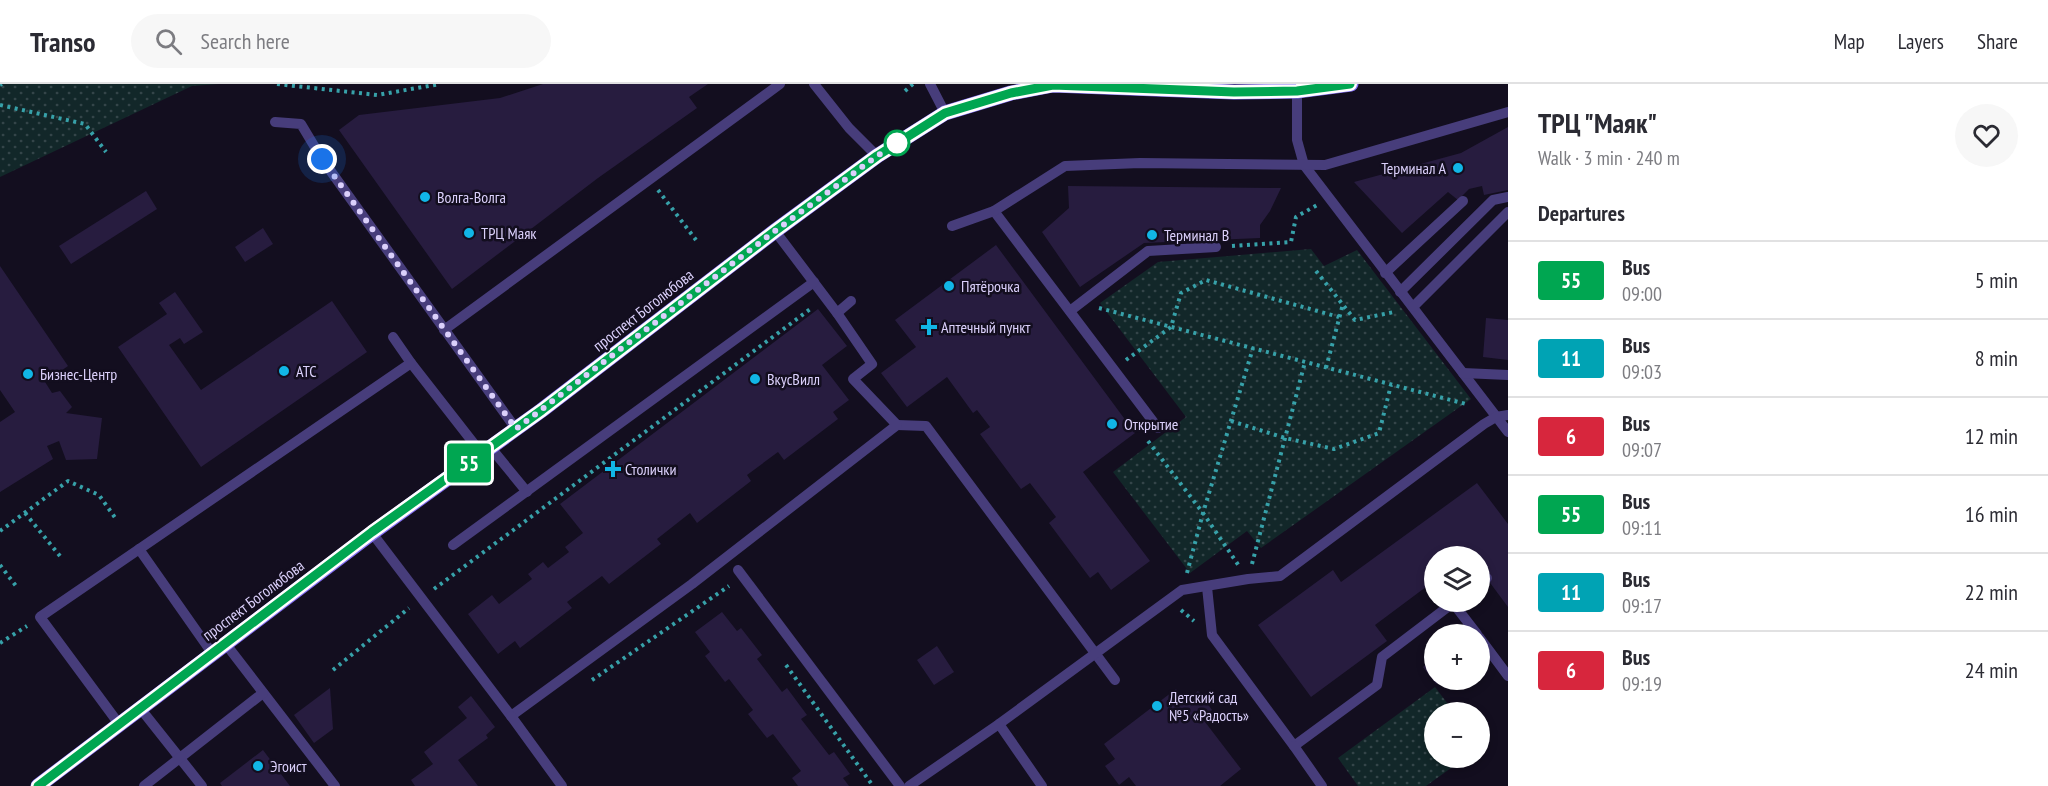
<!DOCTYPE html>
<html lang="en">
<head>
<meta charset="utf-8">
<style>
	:root { --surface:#fff; --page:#f7f7f7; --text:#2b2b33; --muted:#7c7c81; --line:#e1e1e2 }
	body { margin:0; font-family:"PT Sans Narrow",sans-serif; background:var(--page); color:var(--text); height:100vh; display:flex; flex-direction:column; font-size:22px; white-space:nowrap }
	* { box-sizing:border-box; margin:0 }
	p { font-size:20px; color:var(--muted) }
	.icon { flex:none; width:33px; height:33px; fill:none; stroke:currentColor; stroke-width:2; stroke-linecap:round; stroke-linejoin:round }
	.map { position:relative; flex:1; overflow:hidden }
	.panel { display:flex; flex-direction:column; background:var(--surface); width:540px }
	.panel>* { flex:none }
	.badge { padding:0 12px; border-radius:4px; font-size:21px; line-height:39px }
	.controls { position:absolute; left:1424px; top:462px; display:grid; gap:12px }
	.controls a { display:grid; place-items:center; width:66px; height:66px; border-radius:50%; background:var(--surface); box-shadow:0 3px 9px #0003; font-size:30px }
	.you { position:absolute; width:30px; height:30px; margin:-15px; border:4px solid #fff; border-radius:50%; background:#1a73e8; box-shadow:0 0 0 9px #1a73e833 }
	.map>.badge { position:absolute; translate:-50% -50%; box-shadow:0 0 0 3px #fff }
	h2 { padding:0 30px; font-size:22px; line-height:54px }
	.round { display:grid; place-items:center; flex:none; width:63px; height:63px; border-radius:32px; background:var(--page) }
	.summary { display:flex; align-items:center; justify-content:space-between; height:102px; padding:0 30px }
	h1 { font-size:28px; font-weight:700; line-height:45px }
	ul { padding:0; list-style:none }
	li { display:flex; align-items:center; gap:18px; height:78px; padding:0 30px; border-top:2px solid var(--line) }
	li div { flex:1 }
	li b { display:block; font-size:22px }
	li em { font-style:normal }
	li .badge { min-width:66px; font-weight:700; text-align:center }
	header { display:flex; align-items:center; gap:36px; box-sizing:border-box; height:84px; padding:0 30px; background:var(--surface); border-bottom:2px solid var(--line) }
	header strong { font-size:28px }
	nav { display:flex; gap:33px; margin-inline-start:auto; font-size:21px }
	.search { width:420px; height:54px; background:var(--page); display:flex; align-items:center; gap:15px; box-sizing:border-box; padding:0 21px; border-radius:33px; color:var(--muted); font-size:22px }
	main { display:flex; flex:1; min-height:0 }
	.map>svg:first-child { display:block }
</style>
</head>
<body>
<header>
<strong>Transo</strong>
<div class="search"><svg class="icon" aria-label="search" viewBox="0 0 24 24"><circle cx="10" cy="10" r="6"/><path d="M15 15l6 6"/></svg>Search here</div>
<nav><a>Map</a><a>Layers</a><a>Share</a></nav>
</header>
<main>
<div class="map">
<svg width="1508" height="702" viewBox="0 0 1508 702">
	<defs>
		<pattern id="park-dots" width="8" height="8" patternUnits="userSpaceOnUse" patternTransform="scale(1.5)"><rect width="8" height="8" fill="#122729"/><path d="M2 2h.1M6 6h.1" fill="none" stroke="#344549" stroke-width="1.8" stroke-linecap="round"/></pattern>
	</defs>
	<rect width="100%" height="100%" fill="#130e1f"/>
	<!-- park -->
	<g fill="url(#park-dots)">
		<polygon points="0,0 219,0 192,2 0,93"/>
		<polygon points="1311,165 1324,182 1357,166 1471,315 1261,464 1247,447 1190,489 1113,388 1186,333 1100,219 1158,178"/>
		<polygon points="1435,603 1454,628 1434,628 1434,674 1465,674 1426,702 1358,702 1338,674"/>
	</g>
	<!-- building -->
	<g fill="#271c3f">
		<polygon points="543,0 708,0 689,13 697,24 598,94 452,205 339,46 359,31 500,14"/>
		<polygon points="1508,43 1508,106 1484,111 1482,102 1469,105 1458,116 1448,108 1402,149 1354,98 1461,69"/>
		<polygon points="1068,102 1281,104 1270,127 1260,141 1260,154 1144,159 1080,203 1042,148 1069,124"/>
		<polygon points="146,107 157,125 71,180 59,162"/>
		<polygon points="263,144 273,160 245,178 235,163"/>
		<polygon points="996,161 1135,349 1083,388 1150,477 1111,506 1098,488 1090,494 1049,439 1056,433 1030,399 1021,405 980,350 990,343 977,326 973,329 947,293 907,323 881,289 916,263 895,236"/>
		<polygon points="0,182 68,282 45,298 52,309 60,307 72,323 66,329 102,334 97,375 66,376 59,357 47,362 53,375 0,408 0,338 15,328 0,306"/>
		<polygon points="175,208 203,248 184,260 180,254 169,261 201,306 332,217 367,268 201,383 118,263 167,230 159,219"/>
		<polygon points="818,225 847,262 822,281 849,316 833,328 838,335 784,376 778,368 747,391 751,397 697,439 690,429 657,455 661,460 609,500 602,492 567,518 572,524 520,564 515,557 498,570 468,530 492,511 499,520 532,495 528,490 543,478 548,484 569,468 565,463 583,449 560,420"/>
		<polygon points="1486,234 1508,236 1508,276 1483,273"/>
		<polygon points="1477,399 1508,440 1508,523 1479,484 1479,472 1434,472 1434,497 1375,541 1387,557 1311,613 1258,541 1333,486 1341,498"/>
		<polygon points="722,528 737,547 741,544 762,571 757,575 782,608 787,604 807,631 801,635 829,671 834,668 850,690 843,694 849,702 798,702 792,694 801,687 773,650 767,654 748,630 753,626 729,595 725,598 705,572 710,568 695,548"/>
		<polygon points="937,562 954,588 934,601 917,576"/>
		<polygon points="1434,574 1434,596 1442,596 1436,600 1423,583"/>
		<polygon points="330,604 333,645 314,659 294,631"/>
		<polygon points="1176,605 1185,617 1198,607 1212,626 1202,634 1241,685 1220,702 1136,702 1129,693 1119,701 1105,682 1115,675 1104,660"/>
		<polygon points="471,612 495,643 486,651 488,654 458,676 478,702 415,702 411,696 433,680 424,668 467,634 458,623"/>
		<polygon points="263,666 290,702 222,702 220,699"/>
	</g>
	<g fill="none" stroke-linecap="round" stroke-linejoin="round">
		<!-- path -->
		<g stroke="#37a1a9" stroke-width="4" stroke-dasharray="3 4.5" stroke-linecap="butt">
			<polyline points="277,0 377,11 440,0"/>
			<polyline points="0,1 2,0"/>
			<polyline points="905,7 913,0"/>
			<polyline points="0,21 85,40 106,68"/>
			<polyline points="658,106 696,156"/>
			<polyline points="1232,162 1291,158 1296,133 1317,121"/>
			<polyline points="1316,187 1355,236 1394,228"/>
			<polyline points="1099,224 1466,320"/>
			<polyline points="1126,276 1171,243 1181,209 1206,196 1339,233"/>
			<polyline points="1326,284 1343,220"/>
			<polyline points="1231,337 1285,354 1334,365 1379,349 1391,301"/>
			<polyline points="1148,357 1203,429 1239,482"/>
			<polyline points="25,429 60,472"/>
			<polyline points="0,447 68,397 99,411 116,435"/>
			<polyline points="1252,480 1305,278"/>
			<polyline points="0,481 16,502"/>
			<polyline points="1187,489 1203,429 1253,264"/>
			<polyline points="434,505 813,223"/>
			<polyline points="1181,526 1194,537"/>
			<polyline points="0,559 27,542"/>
			<polyline points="786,581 873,702"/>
			<polyline points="333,586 409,524"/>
			<polyline points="592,596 729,502"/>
		</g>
		<!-- lane -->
		<g stroke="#473d7b" stroke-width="10">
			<polyline points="814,0 849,44 877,72"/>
			<polyline points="930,0 945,29"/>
			<polyline points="1297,7 1297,56 1304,81 1508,348"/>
			<polyline points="275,38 301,40 322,75 516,345"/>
			<polyline points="994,127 1158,344"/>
			<polyline points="952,142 994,127 1065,82 1140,79 1325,81 1508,28"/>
			<polyline points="1385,189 1463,117"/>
			<polyline points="1400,208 1493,116 1508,113"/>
			<polyline points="1413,223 1508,128"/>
			<polyline points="1070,227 1148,167 1216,163"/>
			<polyline points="837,229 851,217"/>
			<polyline points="444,246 780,0"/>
			<polyline points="393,253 411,279 482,370"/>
			<polyline points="1463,289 1508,291"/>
			<polyline points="897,341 926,342 1115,596"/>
			<polyline points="491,364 527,408"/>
			<polyline points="372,449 511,632 692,500 897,341 853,295 872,280 837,229 775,147"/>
			<polyline points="453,461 814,198"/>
			<polyline points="139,465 212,569"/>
			<polyline points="738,486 900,702"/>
			<polyline points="1479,500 1487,494"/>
			<polyline points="1207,503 1212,551 1294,662 1377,601 1382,573 1453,519 1477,550"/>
			<polyline points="1479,553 1508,592"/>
			<polyline points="225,559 335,702"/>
			<polyline points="140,624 202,702"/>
			<polyline points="511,632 562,702"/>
			<polyline points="119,640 40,533 411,279"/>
			<polyline points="999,640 1042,702"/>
			<polyline points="1294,662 1322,702"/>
			<polyline points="144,702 263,609"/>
			<polyline points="909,702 999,640 1182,506 1248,495 1280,492 1484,340 1496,333 1508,331"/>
		</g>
		<!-- secondary -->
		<polyline stroke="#836ef4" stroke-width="15" points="38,702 372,449 542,326 775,147 877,72 945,29 1011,9 1053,1 1234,8 1297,7 1351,0"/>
	</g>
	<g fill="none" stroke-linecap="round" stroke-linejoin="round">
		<defs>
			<polyline id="line" points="38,702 372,448 542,326 775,147 877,72 945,29 1011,9 1053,1 1234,8 1297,7 1350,0"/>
		</defs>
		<!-- line casing -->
		<use href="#line" stroke="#fff" stroke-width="14"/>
		<!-- line -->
		<use href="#line" stroke="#00a651" stroke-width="9"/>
		<!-- walk -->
		<polyline stroke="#dbd0fb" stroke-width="6" stroke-dasharray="0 10.8" points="322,75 516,345 775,147 877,72 897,59"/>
	</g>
	<!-- markers -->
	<circle fill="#fff" stroke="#00a651" stroke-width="3" cx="897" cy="59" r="12"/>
	<g fill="#11b6e6" stroke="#130e1f" stroke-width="2">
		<circle cx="1458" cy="84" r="6"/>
		<circle cx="425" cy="113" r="6"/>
		<circle cx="469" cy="149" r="6"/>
		<circle cx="1152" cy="151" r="6"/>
		<circle cx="949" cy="202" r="6"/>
		<path d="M926 234h6v6h6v6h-6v6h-6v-6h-6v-6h6z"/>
		<circle cx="284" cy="287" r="6"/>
		<circle cx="28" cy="290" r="6"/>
		<circle cx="755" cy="295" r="6"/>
		<circle cx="1112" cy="340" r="6"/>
		<path d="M610 376h6v6h6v6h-6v6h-6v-6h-6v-6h6z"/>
		<circle cx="1157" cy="622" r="6"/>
		<circle cx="258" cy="682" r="6"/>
	</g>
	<g text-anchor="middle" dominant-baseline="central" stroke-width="5" stroke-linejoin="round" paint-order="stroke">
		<!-- poi labels -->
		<g font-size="16" fill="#dbd0fb" stroke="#130e1f" text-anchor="start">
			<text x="1446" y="84" text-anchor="end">Терминал А</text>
			<text x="437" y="113">Волга-Волга</text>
			<text x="481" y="149">ТРЦ Маяк</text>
			<text x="1164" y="151">Терминал B</text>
			<text x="961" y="202">Пятёрочка</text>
			<text x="941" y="243">Аптечный пункт</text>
			<text x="296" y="287">АТС</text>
			<text x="40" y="290">Бизнес-Центр</text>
			<text x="767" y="295">ВкусВилл</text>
			<text x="1124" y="340">Открытие</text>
			<text x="625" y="385">Столички</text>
			<text x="1169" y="613">Детский сад<tspan x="1169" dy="18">№5 «Радость»</tspan></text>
			<text x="270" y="682">Эгоист</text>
		</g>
		<!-- street labels -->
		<g font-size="16" fill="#dbd0fb" stroke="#130e1f">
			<text transform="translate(643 226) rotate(-38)">проспект Боголюбова</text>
			<text transform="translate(253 516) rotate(-37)">проспект Боголюбова</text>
		</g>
	</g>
</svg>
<div class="controls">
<a><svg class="icon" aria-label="layers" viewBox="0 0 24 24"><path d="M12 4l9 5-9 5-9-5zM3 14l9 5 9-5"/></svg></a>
<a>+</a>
<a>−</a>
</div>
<div class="you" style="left:322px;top:75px"></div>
<b class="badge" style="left:469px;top:379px;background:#00a651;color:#fff">55</b>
</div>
<section class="panel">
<div class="summary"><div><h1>ТРЦ &quot;Маяк&quot;</h1><p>Walk · 3 min · 240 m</p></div><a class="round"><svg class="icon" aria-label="heart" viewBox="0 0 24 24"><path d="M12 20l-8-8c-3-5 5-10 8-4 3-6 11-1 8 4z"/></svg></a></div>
<h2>Departures</h2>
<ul>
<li><span class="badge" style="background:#00a651;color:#fff">55</span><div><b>Bus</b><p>09:00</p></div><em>5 min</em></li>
<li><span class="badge" style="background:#00a3b4;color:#fff">11</span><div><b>Bus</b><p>09:03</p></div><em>8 min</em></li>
<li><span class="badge" style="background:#d7263d;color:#fff">6</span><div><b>Bus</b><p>09:07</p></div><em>12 min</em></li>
<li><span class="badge" style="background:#00a651;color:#fff">55</span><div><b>Bus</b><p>09:11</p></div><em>16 min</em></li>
<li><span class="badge" style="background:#00a3b4;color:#fff">11</span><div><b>Bus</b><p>09:17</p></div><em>22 min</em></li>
<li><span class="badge" style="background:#d7263d;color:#fff">6</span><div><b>Bus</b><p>09:19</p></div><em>24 min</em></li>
</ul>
</section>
</main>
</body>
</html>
